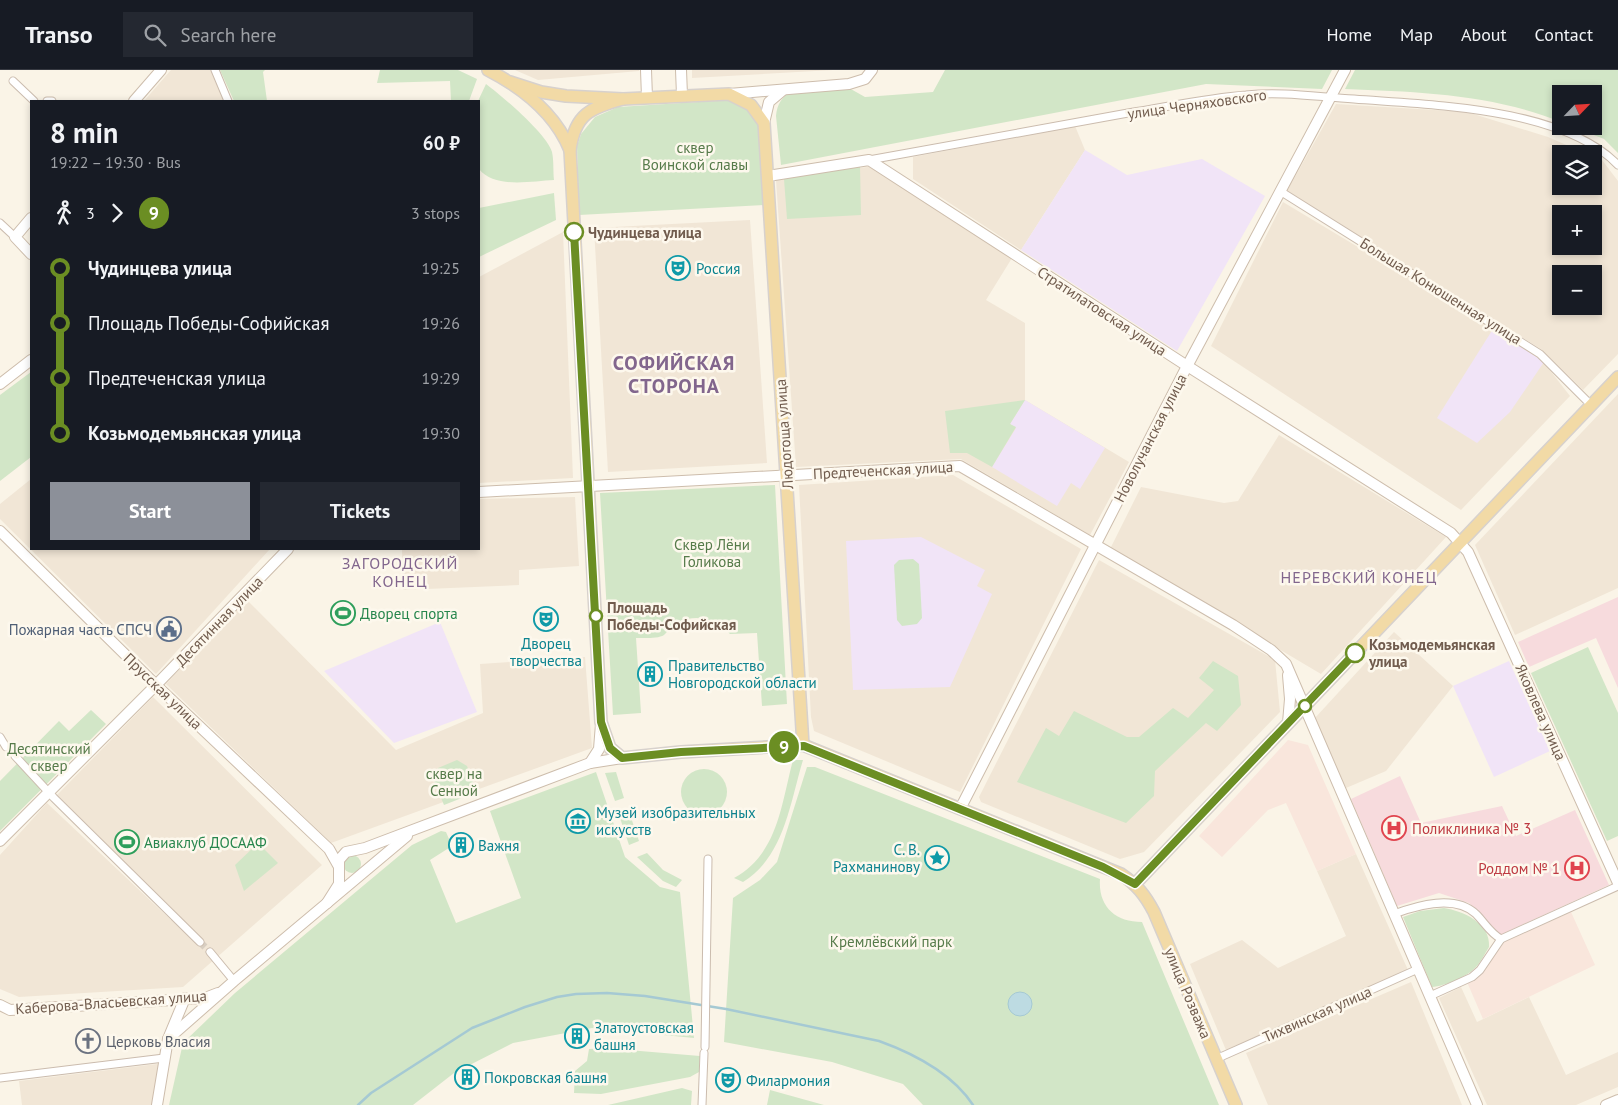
<!DOCTYPE html>
<html lang="en">
<head>
<meta charset="utf-8">
<style>
	:root { --surface:#171b24; --page:#242831; --text:#f1f3f6; --muted:#9ea1a6; --line:#363941; --accent:#8c9099 }
	body { margin:0; font-family:"PT Sans",sans-serif; background:var(--page); color:var(--text); height:100vh; display:flex; flex-direction:column; font-size:19px; white-space:nowrap }
	* { box-sizing:border-box; margin:0 }
	p { font-size:16px; color:var(--muted) }
	.icon { flex:none; width:28px; height:28px; fill:none; stroke:currentColor; stroke-width:2; stroke-linecap:round; stroke-linejoin:round }
	.map { position:relative; flex:1; overflow:hidden }
	.side { position:absolute; left:30px; top:30px; width:450px; height:450px; display:flex; flex-direction:column; background:var(--surface); border-radius:0px; box-shadow:0 2px 8px #0003 }
	.side>* { flex:none }
	.badge { padding:0 10px; border-radius:16px; font-size:18px; line-height:32px }
	.needle { width:32px; rotate:65deg }
	.tools { position:absolute; left:1552px; top:15px; display:grid; gap:10px }
	.tools a { display:grid; place-items:center; width:50px; height:50px; border-radius:0px; background:var(--surface); box-shadow:0 2px 8px #0003; font-size:25px }
	.map>.badge { position:absolute; translate:-50% -50%; box-shadow:0 0 0 2px #fff }
	.legs { display:flex; align-items:center; gap:8px; height:55px; padding:0 20px; font-size:16px }
	.legs p { margin-inline-start:auto }
	.head { display:flex; align-items:center; justify-content:space-between; height:85px; padding:0 20px }
	h1 { font-size:28px; font-weight:600; line-height:38px }
	.button { display:flex; gap:10px; margin-top:auto; padding:10px 20px }
	.button a { flex:1; height:58px; border-radius:0px; background:var(--accent); color:#fff; font-size:20px; font-weight:600; line-height:58px; text-align:center }
	.button a+a { background:var(--page); color:var(--text) }
	ul { padding:0 20px; list-style:none }
	li { display:flex; align-items:center; gap:18px; height:55px; font-size:19px }
	li i { display:grid; place-items:center; width:8px; height:100%; margin:0 6px; background:currentColor }
	li i::after { content:''; width:12px; height:12px; margin:-6px; border:4px solid; border-radius:50%; background:var(--surface) }
	li p { margin-inline-start:auto }
	li:first-child i { background:linear-gradient(#0000 50%,currentColor 0) }
	li:last-child i { background:linear-gradient(currentColor 50%,#0000 0) }
	header { display:flex; align-items:center; gap:30px; box-sizing:border-box; height:70px; padding:0 25px; background:var(--surface); border-bottom:1px solid var(--line) }
	header strong { font-size:24px }
	nav { display:flex; gap:28px; margin-inline-start:auto; font-size:18px }
	.search { width:350px; height:45px; background:var(--page); display:flex; align-items:center; gap:12px; box-sizing:border-box; padding:0 18px; border-radius:0px; color:var(--muted); font-size:19px }
	.map>svg:first-child { display:block }
</style>
</head>
<body>
<header>
<strong>Transo</strong>
<div class="search"><svg class="icon" aria-label="search" viewBox="0 0 24 24"><circle cx="10" cy="10" r="6"/><path d="M15 15l6 6"/></svg>Search here</div>
<nav><a>Home</a><a>Map</a><a>About</a><a>Contact</a></nav>
</header>
<div class="map">
<svg width="1618" height="1035" viewBox="0 0 1618 1035">
	<rect width="100%" height="100%" fill="#faf4e7"/>
	<!-- residential -->
	<g fill="#f1e6d6" fill-rule="evenodd">
		<polygon points="171,0 211,0 226,31 144,31"/>
		<polygon points="515,0 639,0 639,1 538,10"/>
		<polygon points="692,0 833,0 692,8"/>
		<path d="M 1336,34 L 1467,42 L 1548,67 L 1587,84 L 1561,84 L 1561,116 L 1594,116 L 1594,87 L 1602,90 L 1618,111 L 1618,284 L 1583,320 L 1541,279 L 1287,121 ZM 1561,144 L 1594,144 L 1594,176 L 1561,176 ZM 1561,204 L 1594,204 L 1594,236 L 1561,236 Z"/>
		<polygon points="1075,56 1085,80 1021,180 913,109 913,87"/>
		<polygon points="874,96 1012,188 986,230 1025,253 1025,330 1129,392 1090,465 961,389 796,397 776,110"/>
		<polygon points="1283,132 1538,285 1570,326 1461,440 1211,276"/>
		<polygon points="750,150 767,393 608,402 594,158"/>
		<polygon points="563,162 573,408 479,413 479,207"/>
		<polygon points="1618,324 1618,518 1515,565 1475,475"/>
		<polygon points="1279,365 1446,467 1321,604 1110,479 1141,417 1224,433 1238,431"/>
		<polygon points="953,405 1081,479 960,722 814,661 811,647 799,415"/>
		<polygon points="31,409 31,479 270,479 156,604 0,449 0,434"/>
		<polygon points="575,427 579,496 519,500 519,515 403,520 402,479 479,479 479,429"/>
		<polygon points="1099,490 1275,590 1280,642 1144,782 1120,789 981,732 979,727"/>
		<polygon points="246,529 396,680 483,643 480,594 585,587 592,678 331,773 166,614"/>
		<polygon points="1394,562 1453,616 1386,701 1346,718 1315,648"/>
		<polygon points="153,627 322,795 183,917 19,927 0,919 0,785 47,733 171,850 178,846 57,725"/>
		<polygon points="1356,784 1408,900 1226,980 1190,894 1242,870 1278,898 1346,866 1317,801"/>
		<polygon points="1411,912 1462,1035 1268,1035 1246,983"/>
		<polygon points="1461,917 1477,952 1529,927 1566,1005 1618,982 1618,1017 1576,1035 1487,1035 1439,928"/>
		<polygon points="157,994 161,996 152,1035 22,1035 19,1011"/>
	</g>
	<!-- commercial -->
	<g fill="#f9e6dc">
		<polygon points="1288,670 1308,675 1356,784 1317,801 1286,733 1268,740 1222,787 1199,766"/>
		<polygon points="1571,842 1595,895 1483,949 1467,912 1485,898 1504,872"/>
	</g>
	<!-- education -->
	<g fill="#f1e4f7">
		<polygon points="1085,80 1127,105 1202,89 1265,126 1177,281 1021,180"/>
		<polygon points="1493,259 1544,292 1510,342 1477,373 1437,348"/>
		<polygon points="1025,330 1105,378 1080,419 1071,413 1057,436 992,397 1016,358 1010,354"/>
		<polygon points="921,467 985,500 977,516 992,524 950,617 853,620 846,471"/>
		<polygon points="440,552 477,642 394,673 324,601"/>
		<polygon points="1509,591 1550,681 1494,707 1453,616"/>
	</g>
	<!-- medical -->
	<g fill="#f7dbdd">
		<polygon points="1618,527 1618,618 1596,568 1529,597 1518,572"/>
		<polygon points="1400,706 1421,753 1502,736 1516,766 1575,740 1609,815 1500,865 1469,833 1439,823 1397,836 1351,729"/>
	</g>
	<!-- green -->
	<g fill="#d2e6c7">
		<polygon points="220,0 265,0 263,2 267,31 234,31"/>
		<polygon points="380,0 458,0 477,9 469,31 451,31 450,11 377,13"/>
		<path d="M 945,0 L 1332,0 L 1322,19 L 1206,14 L 781,95 L 776,46 C 777,34 782,26 793,21 L 849,18 L 865,27 L 933,22 Z"/>
		<path d="M 1355,0 L 1618,0 L 1618,83 L 1604,69 L 1571,56 L 1594,56 L 1594,24 L 1561,24 L 1561,52 C 1491,24 1419,22 1345,19 Z"/>
		<path d="M 486,14 C 502,26 547,64 552,82 C 554,91 553,102 554,110 C 531,111 495,119 479,99 L 478,31 Z"/>
		<polygon points="730,30 747,39 760,57 765,135 579,145 577,76 581,64 595,47 618,37"/>
		<polygon points="860,96 861,145 787,149 784,109"/>
		<polygon points="554,123 556,150 479,187 479,138"/>
		<polygon points="31,302 31,387 0,411 0,325"/>
		<polygon points="1025,330 1010,354 1016,357 992,397 967,383 950,383 945,341"/>
		<path d="M 775,415 L 787,634 L 762,636 L 757,563 L 730,564 C 716,550 698,543 679,552 C 672,555 669,560 664,565 C 658,569 643,568 636,568 L 641,643 L 613,645 L 600,423 Z"/>
		<polygon points="913,489 919,494 922,548 917,554 902,556 897,550 894,495 899,490"/>
		<polygon points="1588,577 1618,643 1618,766 1607,771 1531,603"/>
		<polygon points="1213,591 1238,606 1241,635 1217,661 1206,653 1155,701 1154,726 1126,753 1017,712 1046,658 1059,666 1074,641 1127,667 1139,667 1173,638 1188,648 1214,620 1199,608"/>
		<polygon points="91,640 106,654 0,761 0,711 59,651 69,661"/>
		<polygon points="457,690 467,696 477,722 444,735 433,708 438,698"/>
		<path d="M 793,690 L 803,690 C 790,733 784,787 743,812 L 734,808 C 778,784 781,735 793,690 Z"/>
		<path d="M 807,697 L 815,697 L 1100,809 C 1098,836 1115,852 1142,852 L 1219,1035 L 923,1035 L 903,1014 L 832,992 L 724,972 L 733,828 L 760,810 L 777,792 Z"/>
		<circle cx="704" cy="722" r="23"/>
		<polygon points="596,702 625,787 660,817 680,822 694,968 592,958 513,973 454,1003 413,1035 169,1035 183,973 235,923 412,775 441,761 446,762 452,776 430,790 456,853 521,828 490,741"/>
		<polygon points="616,702 624,728 615,731 605,703"/>
		<polygon points="628,739 639,771 629,775 618,742"/>
		<polygon points="258,773 278,793 244,821 235,795"/>
		<polygon points="647,783 663,800 682,810 676,817 663,811 637,787"/>
		<circle cx="352" cy="794" r="9"/>
		<path d="M 1444,838 C 1463,841 1491,853 1489,877 C 1485,883 1481,892 1476,897 C 1467,907 1445,916 1432,917 L 1403,847 L 1420,841 Z"/>
		<polygon points="604,978 700,986 699,1002 690,1007 601,1024 574,1023 575,1001 587,991 589,979"/>
		<polygon points="682,1018 692,1021 691,1035 608,1035"/>
		<polygon points="770,1020 824,1035 767,1035"/>
	</g>
	<!-- water -->
	<circle fill="#bddbe2" stroke="#a5c9d3" cx="1020" cy="934" r="12"/>
	<g fill="none" stroke-linecap="round" stroke-linejoin="round">
		<!-- stream -->
		<path stroke="#a5c9d3" stroke-width="2.5" d="M 358,1035 L 371,1023 L 472,958 L 525,937 L 557,927 L 576,924 L 607,923 L 645,926 L 726,939 L 879,971 C 915,984 952,1003 973,1035"/>
		<!-- street-tunnel -->
		<polyline stroke="#d8cec1" stroke-width="7" stroke-dasharray="7 3.5" stroke-linecap="butt" points="200,872 210,882"/>
		<defs>
			<g id="street">
				<polyline points="215,0 228,31"/>
				<polyline points="13,11 34,31"/>
				<polyline points="47,31 52,31"/>
				<path d="M 869,90 C 955,75 1041,58 1128,43 C 1167,37 1206,28 1246,25 C 1282,21 1318,27 1354,29 C 1430,35 1562,37 1618,95"/>
				<polyline points="1280,121 1540,284 1591,335"/>
				<polyline points="0,153 15,167"/>
				<polyline points="0,667 6,677"/>
				<polyline points="15,686 54,728 200,872"/>
				<path d="M 1394,844 C 1418,835 1455,824 1476,844 C 1485,853 1490,863 1501,869"/>
				<polyline points="210,882 234,911"/>
				<polyline points="1430,926 1472,907 1480,900 1501,869 1618,816"/>
				<polyline points="705,977 708,789"/>
				<polyline points="1216,989 1418,899"/>
				<polyline points="0,1008 164,988"/>
				<polyline points="702,1035 704,983"/>
			</g>
			<g id="secondary">
				<polyline points="646,0 647,27"/>
				<polyline points="681,0 682,25"/>
				<polyline points="729,24 849,14 865,9 872,0"/>
				<polyline points="134,31 161,0"/>
				<polyline points="764,53 769,32 782,21"/>
				<polyline points="768,106 869,90 1181,292 1451,463 1468,482 1618,813"/>
				<polyline points="31,148 15,167 31,184"/>
				<polyline points="0,314 31,290"/>
				<polyline points="479,422 960,396 1233,555 1271,580 1286,594 1477,1035"/>
				<polyline points="0,461 159,618 329,779 338,795"/>
				<polyline points="1288,605 1290,629 1288,653"/>
				<polyline points="590,693 599,679 601,654"/>
				<polyline points="960,739 1184,302 1345,0"/>
				<polyline points="0,771 156,615 288,479"/>
				<polyline points="327,833 339,814 339,790 346,782 365,778 590,693 622,688"/>
				<polyline points="0,935 10,940 205,928 218,923"/>
				<polyline points="168,969 234,911 407,766"/>
				<polyline points="157,1035 168,969 185,928"/>
				<polyline points="1606,1035 1618,1030"/>
			</g>
			<g id="primary">
				<path d="M 488,0 C 523,18 555,43 570,80"/>
				<polyline points="510,12 541,22 566,26 623,29 729,24 751,35 764,53 803,675"/>
				<path d="M 623,29 C 590,38 575,44 570,80 L 601,652 L 610,678 L 622,688 L 681,682 L 803,675 L 1121,804 C 1137,815 1145,825 1154,842 L 1236,1035"/>
				<polyline points="1135,814 1618,307"/>
			</g>
		</defs>
		<!-- street casing -->
		<use href="#street" stroke="#cbbcae" stroke-width="9"/>
		<!-- secondary casing -->
		<use href="#secondary" stroke="#cdbdac" stroke-width="12"/>
		<!-- primary casing -->
		<use href="#primary" stroke="#d7d1cd" stroke-width="14"/>
		<!-- street -->
		<use href="#street" stroke="#fff" stroke-width="7"/>
		<!-- secondary -->
		<use href="#secondary" stroke="#fff" stroke-width="10"/>
		<!-- primary -->
		<use href="#primary" stroke="#f2daa6" stroke-width="11"/>
	</g>
	<g fill="none" stroke-linecap="round" stroke-linejoin="round">
		<defs>
			<polyline id="line-1" points="574,162 601,652 610,678 622,688 681,682 804,676 1103,797 1135,814 1355,583"/>
		</defs>
		<!-- line-1 casing -->
		<use href="#line-1" stroke="#fff" stroke-width="11"/>
		<!-- line-1 -->
		<use href="#line-1" stroke="#6b8e23" stroke-width="8"/>
	</g>
	<!-- icons -->
	<defs>
		<symbol id="theatre-ring" viewBox="-11 -11 22 22"><circle r="9.5" fill="#fdf8ed" stroke="#0f9aa8" stroke-width="1.5"/><path d="M-5-5.5Q0-4 5-5.5V0Q5 5 0 6Q-5 5-5 0ZM-3.3-2.5H-1v1.5H-3.3ZM1-2.5H3.3v1.5H1ZM-2.8 1Q0 5.5 2.8 1Z" fill="#0f9aa8"/></symbol>
		<symbol id="stadium-ring" viewBox="-11 -11 22 22"><circle r="9.5" fill="#fdf8ed" stroke="#2e9e5b" stroke-width="1.5"/><path d="M0-5a6.5 5 0 1 0 0 10a6.5 5 0 1 0 0-10ZM-3.5-1.8h7v3.6h-7Z" fill="#2e9e5b"/></symbol>
		<symbol id="civic-ring" viewBox="-11 -11 22 22"><circle r="9.5" fill="#fdf8ed" stroke="#5c6f8a" stroke-width="1.5"/><path d="M-.6-6.5H3V-4.5H.6V-3L4-1V1h2V6H-6V1h2V-1L-.6-3ZM-1.2 2.5V6h2.4V2.5Z" fill="#5c6f8a"/></symbol>
		<symbol id="building-ring" viewBox="-11 -11 22 22"><circle r="9.5" fill="#fdf8ed" stroke="#0f9aa8" stroke-width="1.5"/><path d="M-4-6H4V6H1V3H-1V6H-4ZM-2.5-4.3h1.7v1.8h-1.7ZM.8-4.3h1.7v1.8H.8ZM-2.5-1h1.7V.8h-1.7ZM.8-1h1.7V.8H.8Z" fill="#0f9aa8"/></symbol>
		<symbol id="museum-ring" viewBox="-11 -11 22 22"><circle r="9.5" fill="#fdf8ed" stroke="#0f9aa8" stroke-width="1.5"/><path d="M0-6L6-3V-2H-6V-3ZM-5-1h2V3h-2ZM-1-1h2V3h-2ZM3-1h2V3H3ZM-6 4H6V6H-6Z" fill="#0f9aa8"/></symbol>
		<symbol id="hospital-ring" viewBox="-11 -11 22 22"><circle r="9.5" fill="#fdf8ed" stroke="#e0444e" stroke-width="1.5"/><path d="M-5-5h3v3.5h4V-5h3V5h-3V1.5h-4V5h-3Z" fill="#e0444e"/></symbol>
		<symbol id="sight-ring" viewBox="-11 -11 22 22"><circle r="9.5" fill="#fdf8ed" stroke="#0f9aa8" stroke-width="1.5"/><path d="M0-6L1.8-2.2L6-1.7L2.9 1.2L3.7 5.4L0 3.3L-3.7 5.4L-2.9 1.2L-6-1.7L-1.8-2.2Z" fill="#0f9aa8"/></symbol>
		<symbol id="church-ring" viewBox="-11 -11 22 22"><circle r="9.5" fill="#fdf8ed" stroke="#6b7280" stroke-width="1.5"/><path d="M-1.2-6h2.4v3.5h3.3v2.4h-3.3V6h-2.4V-.1h-3.3v-2.4h3.3Z" fill="#6b7280"/></symbol>
	</defs>
	<g fill-rule="evenodd">
		<use href="#theatre-ring" x="664" y="184" width="28" height="28"/>
		<use href="#stadium-ring" x="329" y="529" width="28" height="28"/>
		<use href="#theatre-ring" x="532" y="535" width="28" height="28"/>
		<use href="#civic-ring" x="155" y="545" width="28" height="28"/>
		<use href="#building-ring" x="636" y="590" width="28" height="28"/>
		<use href="#museum-ring" x="564" y="737" width="28" height="28"/>
		<use href="#hospital-ring" x="1380" y="744" width="28" height="28"/>
		<use href="#stadium-ring" x="113" y="758" width="28" height="28"/>
		<use href="#building-ring" x="447" y="761" width="28" height="28"/>
		<use href="#sight-ring" x="923" y="774" width="28" height="28"/>
		<use href="#hospital-ring" x="1563" y="784" width="28" height="28"/>
		<use href="#building-ring" x="563" y="952" width="28" height="28"/>
		<use href="#church-ring" x="74" y="957" width="28" height="28"/>
		<use href="#building-ring" x="453" y="993" width="28" height="28"/>
		<use href="#theatre-ring" x="714" y="996" width="28" height="28"/>
	</g>
	<!-- markers -->
	<g fill="#fff" stroke="#6b8e23" stroke-width="2.5">
		<circle cx="574" cy="162" r="9"/>
		<circle cx="596" cy="546" r="6"/>
		<circle cx="1355" cy="583" r="9"/>
		<circle cx="1305" cy="636" r="6"/>
	</g>
	<g text-anchor="middle" dominant-baseline="central" stroke-width="5" stroke-linejoin="round" paint-order="stroke">
		<!-- street labels -->
		<g font-size="15" fill="#715c4e" stroke="#fdf8ed">
			<text transform="translate(1197 34) rotate(-8)">улица Черняховского</text>
			<text transform="translate(1441 221) rotate(32)">Большая Конюшенная улица</text>
			<text transform="translate(1102 241) rotate(33)">Стратилатовская улица</text>
			<text transform="translate(784 364) rotate(-94)">Людогоща улица</text>
			<text transform="translate(1150 368) rotate(-63)">Новолучанская улица</text>
			<text transform="translate(883 400) rotate(-3)">Предтеченская улица</text>
			<text transform="translate(219 551) rotate(-46)">Десятинная улица</text>
			<text transform="translate(163 621) rotate(44)">Прусская улица</text>
			<text transform="translate(1541 642) rotate(66)">Яковлева улица</text>
			<text transform="translate(1188 923) rotate(67)">улица Розважа</text>
			<text transform="translate(111 932) rotate(-4)">Каберова-Власьевская улица</text>
			<text transform="translate(1317 944) rotate(-24)">Тихвинская улица</text>
		</g>
		<!-- park labels -->
		<g font-size="15" fill="#567b4a" stroke="#fdf8ed">
			<text x="695" y="77">сквер<tspan x="695" dy="17">Воинской славы</tspan></text>
			<text x="712" y="474">Сквер Лёни<tspan x="712" dy="17">Голикова</tspan></text>
			<text x="49" y="678">Десятинский<tspan x="49" dy="17">сквер</tspan></text>
			<text x="454" y="703">сквер на<tspan x="454" dy="17">Сенной</tspan></text>
			<text x="891" y="871">Кремлёвский парк</text>
		</g>
		<!-- stop labels -->
		<g font-size="15" font-weight="bold" fill="#715c4e" stroke="#fdf8ed" text-anchor="start">
			<text x="588" y="162">Чудинцева улица</text>
			<text x="607" y="537">Площадь<tspan x="607" dy="17">Победы-Софийская</tspan></text>
			<text x="1369" y="574">Козьмодемьянская<tspan x="1369" dy="17">улица</tspan></text>
		</g>
		<!-- culture labels -->
		<g font-size="15" fill="#0d838f" stroke="#fdf8ed" text-anchor="start">
			<text x="696" y="198">Россия</text>
			<text x="546" y="573" text-anchor="middle">Дворец<tspan x="546" dy="17">творчества</tspan></text>
			<text x="668" y="595">Правительство<tspan x="668" dy="17">Новгородской области</tspan></text>
			<text x="596" y="742">Музей изобразительных<tspan x="596" dy="17">искусств</tspan></text>
			<text x="478" y="775">Важня</text>
			<text x="920" y="779" text-anchor="end">С. В.<tspan x="920" dy="17">Рахманинову</tspan></text>
			<text x="594" y="957">Златоустовская<tspan x="594" dy="17">башня</tspan></text>
			<text x="484" y="1007">Покровская башня</text>
			<text x="746" y="1010">Филармония</text>
		</g>
		<!-- leisure labels -->
		<g font-size="15" fill="#27864d" stroke="#fdf8ed" text-anchor="start">
			<text x="360" y="543">Дворец спорта</text>
			<text x="144" y="772">Авиаклуб ДОСААФ</text>
		</g>
		<!-- service labels -->
		<g font-size="15" fill="#4e5e75" stroke="#fdf8ed" text-anchor="end">
			<text x="152" y="559">Пожарная часть СПСЧ</text>
		</g>
		<!-- health labels -->
		<g font-size="15" fill="#be3a42" stroke="#fdf8ed" text-anchor="start">
			<text x="1412" y="758">Поликлиника № 3</text>
			<text x="1560" y="798" text-anchor="end">Роддом № 1</text>
		</g>
		<!-- worship labels -->
		<g font-size="15" fill="#5b616d" stroke="#fdf8ed" text-anchor="start">
			<text x="106" y="971">Церковь Власия</text>
		</g>
		<!-- neighbourhood labels -->
		<g font-size="16" letter-spacing="1" fill="#82668d" stroke="#fdf8ed">
			<text x="400" y="493">ЗАГОРОДСКИЙ<tspan x="400" dy="18">КОНЕЦ</tspan></text>
			<text x="1359" y="507">НЕРЕВСКИЙ КОНЕЦ</text>
		</g>
		<!-- district labels -->
		<g font-size="20" font-weight="bold" letter-spacing="1" fill="#82668d" stroke="#fdf8ed">
			<text x="674" y="293">СОФИЙСКАЯ<tspan x="674" dy="23">СТОРОНА</tspan></text>
		</g>
	</g>
</svg>
<div class="tools">
<a><svg class="needle" viewBox="-14 -14 28 28"><path d="M0-13l5 13h-10z" fill="#e53935"/><path d="M0 13l5-13h-10z" fill="#9ea1a6"/></svg></a>
<a><svg class="icon" aria-label="layers" viewBox="0 0 24 24"><path d="M12 4l9 5-9 5-9-5zM3 14l9 5 9-5"/></svg></a>
<a>+</a>
<a>−</a>
</div>
<b class="badge" style="left:784px;top:677px;background:#6b8e23;color:#fff">9</b>
<section class="side">
<div class="head"><div><h1>8 min</h1><p>19:22 – 19:30 · Bus</p></div><b>60 ₽</b></div>
<div class="legs"><svg class="icon" aria-label="walk" viewBox="0 0 24 24"><circle cx="13" cy="4" r="2"/><path d="M13 8l-2 6 4 7M11 14l-3 7M7 12l3-4h3l4 4"/></svg>3<svg class="icon" aria-label="forward" viewBox="0 0 24 24"><path d="M9 5l7 7-7 7"/></svg><b class="badge" style="background:#6b8e23;color:#fff">9</b><p>3 stops</p></div>
<ul>
<li><i style="color:#6b8e23"></i><b>Чудинцева улица</b><p>19:25</p></li>
<li><i style="color:#6b8e23"></i><span>Площадь Победы-Софийская</span><p>19:26</p></li>
<li><i style="color:#6b8e23"></i><span>Предтеченская улица</span><p>19:29</p></li>
<li><i style="color:#6b8e23"></i><b>Козьмодемьянская улица</b><p>19:30</p></li>
</ul>
<div class="button"><a>Start</a><a>Tickets</a></div>
</section>
</div>
</body>
</html>
